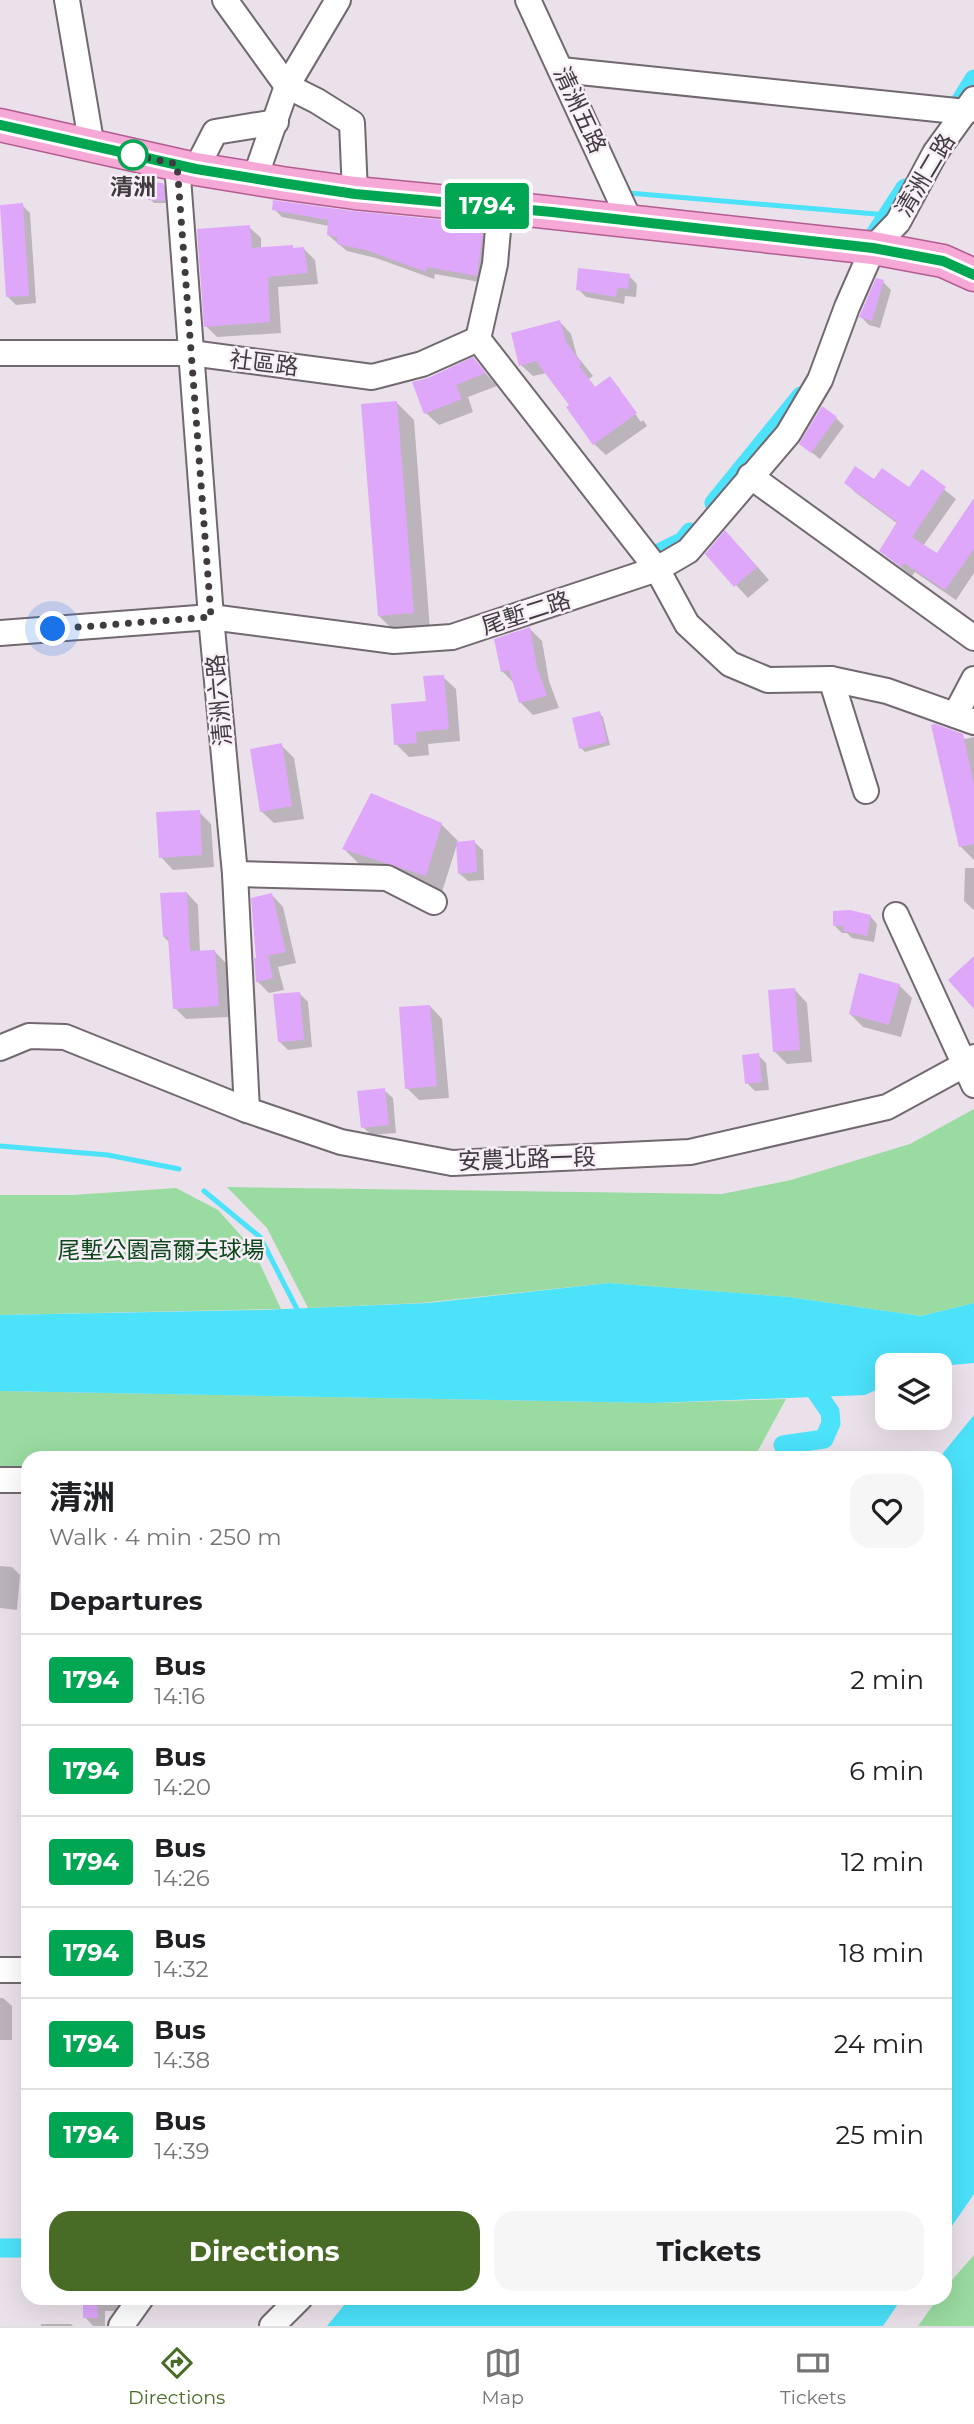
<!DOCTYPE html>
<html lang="en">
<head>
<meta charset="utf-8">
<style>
	:root { --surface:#fff; --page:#f6f6f6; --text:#202124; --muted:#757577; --line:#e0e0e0; --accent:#486c25 }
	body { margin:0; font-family:Montserrat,"Noto Sans TC",sans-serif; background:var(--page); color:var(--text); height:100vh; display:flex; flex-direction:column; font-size:26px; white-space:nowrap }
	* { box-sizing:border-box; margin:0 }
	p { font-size:23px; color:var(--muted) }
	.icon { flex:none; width:38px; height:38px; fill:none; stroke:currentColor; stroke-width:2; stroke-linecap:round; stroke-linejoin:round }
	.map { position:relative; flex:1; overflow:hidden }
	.sheet { position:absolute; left:21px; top:1451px; width:931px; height:854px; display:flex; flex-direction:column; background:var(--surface); border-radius:21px; box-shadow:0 7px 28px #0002 }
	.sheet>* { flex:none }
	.badge { padding:0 14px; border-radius:5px; font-size:24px; line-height:46px }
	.buttons { position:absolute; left:875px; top:1353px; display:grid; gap:14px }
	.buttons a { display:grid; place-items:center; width:77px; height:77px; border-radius:14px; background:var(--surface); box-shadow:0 7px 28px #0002; font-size:35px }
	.you { position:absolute; width:35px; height:35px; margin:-18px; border:5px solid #fff; border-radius:50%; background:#1a73e8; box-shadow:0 0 0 10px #1a73e833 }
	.map>.badge { position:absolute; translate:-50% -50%; box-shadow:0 0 0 4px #fff }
	h2 { padding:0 28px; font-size:26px; line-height:63px }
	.round { display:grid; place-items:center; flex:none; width:74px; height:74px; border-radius:21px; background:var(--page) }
	.overview { display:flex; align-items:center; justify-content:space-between; height:119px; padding:0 28px }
	h1 { font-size:33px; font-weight:700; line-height:52px }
	.cta { display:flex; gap:14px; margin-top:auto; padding:14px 28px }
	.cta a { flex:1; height:80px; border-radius:21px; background:var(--accent); color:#fff; font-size:28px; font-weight:700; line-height:80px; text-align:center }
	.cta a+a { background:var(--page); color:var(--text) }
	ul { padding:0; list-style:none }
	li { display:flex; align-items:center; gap:21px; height:91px; padding:0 28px; border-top:2px solid var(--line) }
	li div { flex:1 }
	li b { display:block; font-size:26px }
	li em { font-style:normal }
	li .badge { min-width:77px; font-weight:700; text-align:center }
	.menu { display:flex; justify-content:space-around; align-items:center; height:98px; border-top:2px solid var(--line); background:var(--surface); font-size:19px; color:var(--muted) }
	.menu a { display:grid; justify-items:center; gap:4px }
	.menu .current { color:var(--accent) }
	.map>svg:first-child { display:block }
</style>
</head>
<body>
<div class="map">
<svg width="974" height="2326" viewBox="0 0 974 2326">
	<rect width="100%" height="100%" fill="#ebe1ea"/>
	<!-- green -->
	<g fill="#99dba0">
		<polygon points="974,1109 974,1303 921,1316 789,1297 609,1283 421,1303 308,1308 267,1228 227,1187 722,1194 791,1180 910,1144"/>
		<polygon points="176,1188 218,1210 253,1249 281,1309 0,1315 0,1195 73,1195"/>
		<polygon points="0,1391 653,1403 786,1399 754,1458 28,1458 28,1466 0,1466"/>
		<polygon points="974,2255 974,2326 918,2326 938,2298 945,2298 945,2288"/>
	</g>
	<!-- water -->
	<g fill="#4be2fa">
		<polygon points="609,1283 789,1297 921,1316 974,1303 974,1363 940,1366 887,1365 887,1385 865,1395 653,1403 0,1391 0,1315 261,1310 428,1303"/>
		<polygon points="974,1415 974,2194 945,2236 945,1458 939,1458"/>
		<polygon points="350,2298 902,2298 883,2326 327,2326"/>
	</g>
	<!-- shadow -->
	<g fill="#0003">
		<polygon points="163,184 166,188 168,203 154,203 150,199"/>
		<polygon points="22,205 30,213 36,303 16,305 7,296"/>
		<polygon points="274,209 353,213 483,226 491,234 485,283 435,274 434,279 376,258 347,251 328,235 329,226 282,217"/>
		<polygon points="249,227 261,238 261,249 292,247 296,250 304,249 315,260 318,284 278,287 281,333 217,337 206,326"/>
		<polygon points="629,276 637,284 636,297 625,296 624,304 586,297 578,289"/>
		<polygon points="883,282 891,290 880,328 869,325 861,317"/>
		<polygon points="560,322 571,334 577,356 593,376 589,379 596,388 610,378 620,389 617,389 641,422 643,420 647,426 606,455 594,444 572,405 547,373 533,376 521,365"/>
		<polygon points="473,359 497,386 468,397 473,412 439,425 426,413 428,379"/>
		<polygon points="397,403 414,420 430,630 396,633 379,616"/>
		<polygon points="836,418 844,426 820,459 801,444"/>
		<polygon points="922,472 956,499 923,546 938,555 974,509 974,573 956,600 915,572 912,576 881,551 898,524 856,493 846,483 875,482 910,490"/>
		<polygon points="738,545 769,580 748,598 707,554"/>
		<polygon points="530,629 542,641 549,681 559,708 533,715 520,702 515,684 502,671"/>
		<polygon points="443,677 456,689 460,741 428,744 429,755 409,757 396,744 428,702"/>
		<polygon points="599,713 603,717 610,745 585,752 581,748"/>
		<polygon points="962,735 965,739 974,737 974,860 960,846"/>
		<polygon points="281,745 294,758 304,819 274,823 261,811"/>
		<polygon points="199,812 211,824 214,867 173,870 161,857"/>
		<polygon points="441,824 458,841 442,892 361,866 344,849"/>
		<polygon points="474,842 483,850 484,880 468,881 459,873"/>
		<polygon points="965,868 974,868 974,910 964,901"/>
		<polygon points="187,893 198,905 200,953 215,952 226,963 229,1017 186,1019 175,1008 170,943 164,937"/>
		<polygon points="272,895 283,907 296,963 278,967 284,990 269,993 257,981 256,960"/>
		<polygon points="870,916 877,924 874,942 852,938 847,933 842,933 835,926"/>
		<polygon points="899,985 912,998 901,1037 863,1027 850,1014"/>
		<polygon points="795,990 807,1003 812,1062 787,1064 774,1051"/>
		<polygon points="300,994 308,1002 312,1047 288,1050 279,1041"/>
		<polygon points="430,1006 442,1019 449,1098 419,1100 407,1088"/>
		<polygon points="758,1055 766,1063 769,1090 755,1091 747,1083"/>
		<polygon points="384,1090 393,1098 396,1133 371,1135 363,1127"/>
		<polygon points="0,1566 12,1567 20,1575 17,1610 0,1608"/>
		<polygon points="0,1998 3,1998 12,2006 12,2040 0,2040"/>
		<polygon points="85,2298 119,2298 120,2311 105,2311 105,2326 93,2326 85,2317"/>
		<polygon points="41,2324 71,2324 73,2326 41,2326"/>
	</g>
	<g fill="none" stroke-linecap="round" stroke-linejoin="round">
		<!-- stream -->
		<g stroke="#4be2fa" stroke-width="5">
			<polyline points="628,189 629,193 887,215"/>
			<polyline points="0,1146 108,1155 179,1169"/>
			<polyline points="204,1191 260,1237 299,1313"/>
		</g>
		<!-- canal -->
		<g stroke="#4be2fa" stroke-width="19">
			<polyline points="955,110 974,79"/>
			<polyline points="872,239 905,188"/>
			<polyline points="714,503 801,396"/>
			<polyline points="657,554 683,541 690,532"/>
			<polyline points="783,1445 824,1439 831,1423 830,1412 808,1380 808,1375"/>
			<polyline points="0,2248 28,2248"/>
		</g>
	</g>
	<!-- building -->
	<g fill="#dfa7fa">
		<polygon points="149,182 163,183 165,201 148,200"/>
		<polygon points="273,200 353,211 484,224 477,276 427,267 426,272 366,250 337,244 337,237 327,235 328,220 272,210"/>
		<polygon points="23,203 29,296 6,297 0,205"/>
		<polygon points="250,225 252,248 293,245 293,248 304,247 308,273 268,277 270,322 204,327 197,229"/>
		<polygon points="578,268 630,274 628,289 618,288 616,297 576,290"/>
		<polygon points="876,278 884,280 872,321 859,317"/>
		<polygon points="560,320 566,342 582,364 579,366 595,387 610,376 637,413 593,445 566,407 569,405 536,361 519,366 511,333"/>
		<polygon points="473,357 486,373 456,385 462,399 424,414 412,382 428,378"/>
		<polygon points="397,401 414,613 378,616 361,404"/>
		<polygon points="822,406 837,417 811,453 799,444"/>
		<polygon points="855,466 874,479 882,468 909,487 922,469 946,487 912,537 937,553 974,498 974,549 945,590 904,563 901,567 879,551 897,522 844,483"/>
		<polygon points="725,530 757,567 734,587 705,554"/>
		<polygon points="530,627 537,667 547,696 519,703 509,670 501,672 494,639"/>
		<polygon points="444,675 449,729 416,732 417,743 394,745 391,704 426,701 423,676"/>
		<polygon points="600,711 607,742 579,749 572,718"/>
		<polygon points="935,724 963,734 974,785 974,844 959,847 931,725"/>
		<polygon points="282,743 292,806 260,812 250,749"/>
		<polygon points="371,793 442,823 426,876 342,849"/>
		<polygon points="200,810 202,855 159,858 156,812"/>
		<polygon points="475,840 477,872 458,874 456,842"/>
		<polygon points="187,892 190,951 215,950 219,1006 173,1009 168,937 163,937 160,893"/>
		<polygon points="272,893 286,952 261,957 268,956 273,978 256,982 254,958 256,958 251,898"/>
		<polygon points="850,910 871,915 867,936 843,931 844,926 833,926 833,911"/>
		<polygon points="974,956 974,1009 948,980"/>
		<polygon points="859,973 900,984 889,1025 849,1014"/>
		<polygon points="795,988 800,1050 773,1052 768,990"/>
		<polygon points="300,992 304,1040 278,1042 273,994"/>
		<polygon points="430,1005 437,1086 405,1089 399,1007"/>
		<polygon points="759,1053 762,1082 745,1084 742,1055"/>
		<polygon points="385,1088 389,1125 361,1128 357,1091"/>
		<polygon points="83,2298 97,2298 98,2318 83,2318"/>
	</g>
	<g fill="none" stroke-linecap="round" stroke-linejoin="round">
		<defs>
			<g id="minor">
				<polyline points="67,0 92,147"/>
				<polyline points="225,0 287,86 255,178"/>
				<polyline points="338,0 287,86 317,101 352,123 355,193"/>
				<polyline points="528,0 630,221"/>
				<polyline points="561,70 966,112"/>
				<polyline points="177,164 211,617 235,874 247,1110"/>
				<polyline points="196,169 215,132 276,122"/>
				<polyline points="478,339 657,569 687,624 730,664 768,680 831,679 887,691 974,722"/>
				<polyline points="478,339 495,264 500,207"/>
				<polyline points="0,353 191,353 372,377 422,364 478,339"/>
				<polyline points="750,476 974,638"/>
				<polyline points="0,633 211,617 394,641 452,637 657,569 688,551 788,434 820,380 847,307 873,248 898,222 935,153 974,99"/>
				<polyline points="831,679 866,791"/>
				<polyline points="955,715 974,679"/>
				<polyline points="235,874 387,878 434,902"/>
				<polyline points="896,915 974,1085"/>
				<polyline points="0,1048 29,1036 65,1037 247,1110 341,1142 452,1163 690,1152 887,1107 964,1065 974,1057"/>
				<polyline points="0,1480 28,1480"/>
				<polyline points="0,1970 28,1970"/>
				<polyline points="121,2326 141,2298"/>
				<polyline points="272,2326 300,2298"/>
			</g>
			<polyline id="major" points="0,125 196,169 282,183 355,193 500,207 873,248 943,261 974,275"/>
		</defs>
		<!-- minor casing -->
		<use href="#minor" stroke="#716870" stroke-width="28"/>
		<!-- major casing -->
		<use href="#major" stroke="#b25d91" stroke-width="35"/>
		<!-- minor -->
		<use href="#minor" stroke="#fff" stroke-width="24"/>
		<!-- major -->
		<use href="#major" stroke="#f6a9d7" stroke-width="32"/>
	</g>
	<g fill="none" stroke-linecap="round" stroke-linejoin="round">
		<defs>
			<polyline id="line" points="0,125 196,169 282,183 355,194 552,212 873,248 943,261 974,275"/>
		</defs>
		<!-- line casing -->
		<use href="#line" stroke="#fff" stroke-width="16"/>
		<!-- line -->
		<use href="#line" stroke="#00a651" stroke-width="10"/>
		<!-- walk -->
		<polyline stroke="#3f3b3e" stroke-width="7" stroke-dasharray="0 12.6" points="53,629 211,617 177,164 133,155"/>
	</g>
	<!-- markers -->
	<circle fill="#fff" stroke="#00a651" stroke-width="3.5" cx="133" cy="155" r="14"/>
	<g text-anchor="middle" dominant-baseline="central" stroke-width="5" stroke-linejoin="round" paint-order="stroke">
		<!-- street labels -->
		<g font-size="23" fill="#3f3b3e" stroke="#f8eef7">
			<text transform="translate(580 110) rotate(65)">清洲五路</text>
			<text transform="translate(925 175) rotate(-59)">清洲二路</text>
			<text transform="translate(264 363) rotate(7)">社區路</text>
			<text transform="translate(526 613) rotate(-18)">尾塹二路</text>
			<text transform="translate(219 700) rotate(-95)">清洲六路</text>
			<text transform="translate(527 1159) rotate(-2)">安農北路一段</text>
		</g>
		<!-- stop labels -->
		<g font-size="23" font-weight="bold" fill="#3f3b3e" stroke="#f8eef7">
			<text x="133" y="187">清洲</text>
		</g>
		<!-- park labels -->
		<g font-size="23" fill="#0b471a" stroke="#f8eef7">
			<text x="161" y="1250">尾塹公園高爾夫球場</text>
		</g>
	</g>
</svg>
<div class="buttons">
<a><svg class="icon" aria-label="layers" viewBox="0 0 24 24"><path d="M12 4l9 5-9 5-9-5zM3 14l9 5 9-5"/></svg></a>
</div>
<div class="you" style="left:53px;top:629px"></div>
<b class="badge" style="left:487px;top:206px;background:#00a651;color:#fff">1794</b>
<section class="sheet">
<div class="overview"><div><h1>清洲</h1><p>Walk · 4 min · 250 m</p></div><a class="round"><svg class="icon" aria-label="heart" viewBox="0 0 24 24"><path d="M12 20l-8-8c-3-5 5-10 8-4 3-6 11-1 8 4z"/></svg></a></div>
<h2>Departures</h2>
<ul>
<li><span class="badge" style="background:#00a651;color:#fff">1794</span><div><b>Bus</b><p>14:16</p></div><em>2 min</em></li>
<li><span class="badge" style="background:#00a651;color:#fff">1794</span><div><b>Bus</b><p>14:20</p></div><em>6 min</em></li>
<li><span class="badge" style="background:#00a651;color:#fff">1794</span><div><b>Bus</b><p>14:26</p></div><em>12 min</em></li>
<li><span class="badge" style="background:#00a651;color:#fff">1794</span><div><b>Bus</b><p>14:32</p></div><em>18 min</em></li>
<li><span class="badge" style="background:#00a651;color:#fff">1794</span><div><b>Bus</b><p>14:38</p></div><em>24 min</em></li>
<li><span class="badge" style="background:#00a651;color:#fff">1794</span><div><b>Bus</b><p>14:39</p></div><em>25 min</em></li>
</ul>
<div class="cta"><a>Directions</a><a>Tickets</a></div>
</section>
</div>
<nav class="menu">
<a class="current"><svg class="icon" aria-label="directions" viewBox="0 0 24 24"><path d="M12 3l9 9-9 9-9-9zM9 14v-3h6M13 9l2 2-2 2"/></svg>Directions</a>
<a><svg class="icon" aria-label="map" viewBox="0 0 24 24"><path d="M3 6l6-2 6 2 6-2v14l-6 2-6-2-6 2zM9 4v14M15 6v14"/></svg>Map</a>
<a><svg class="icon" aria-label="tickets" viewBox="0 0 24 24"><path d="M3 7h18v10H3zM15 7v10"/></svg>Tickets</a>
</nav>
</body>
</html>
